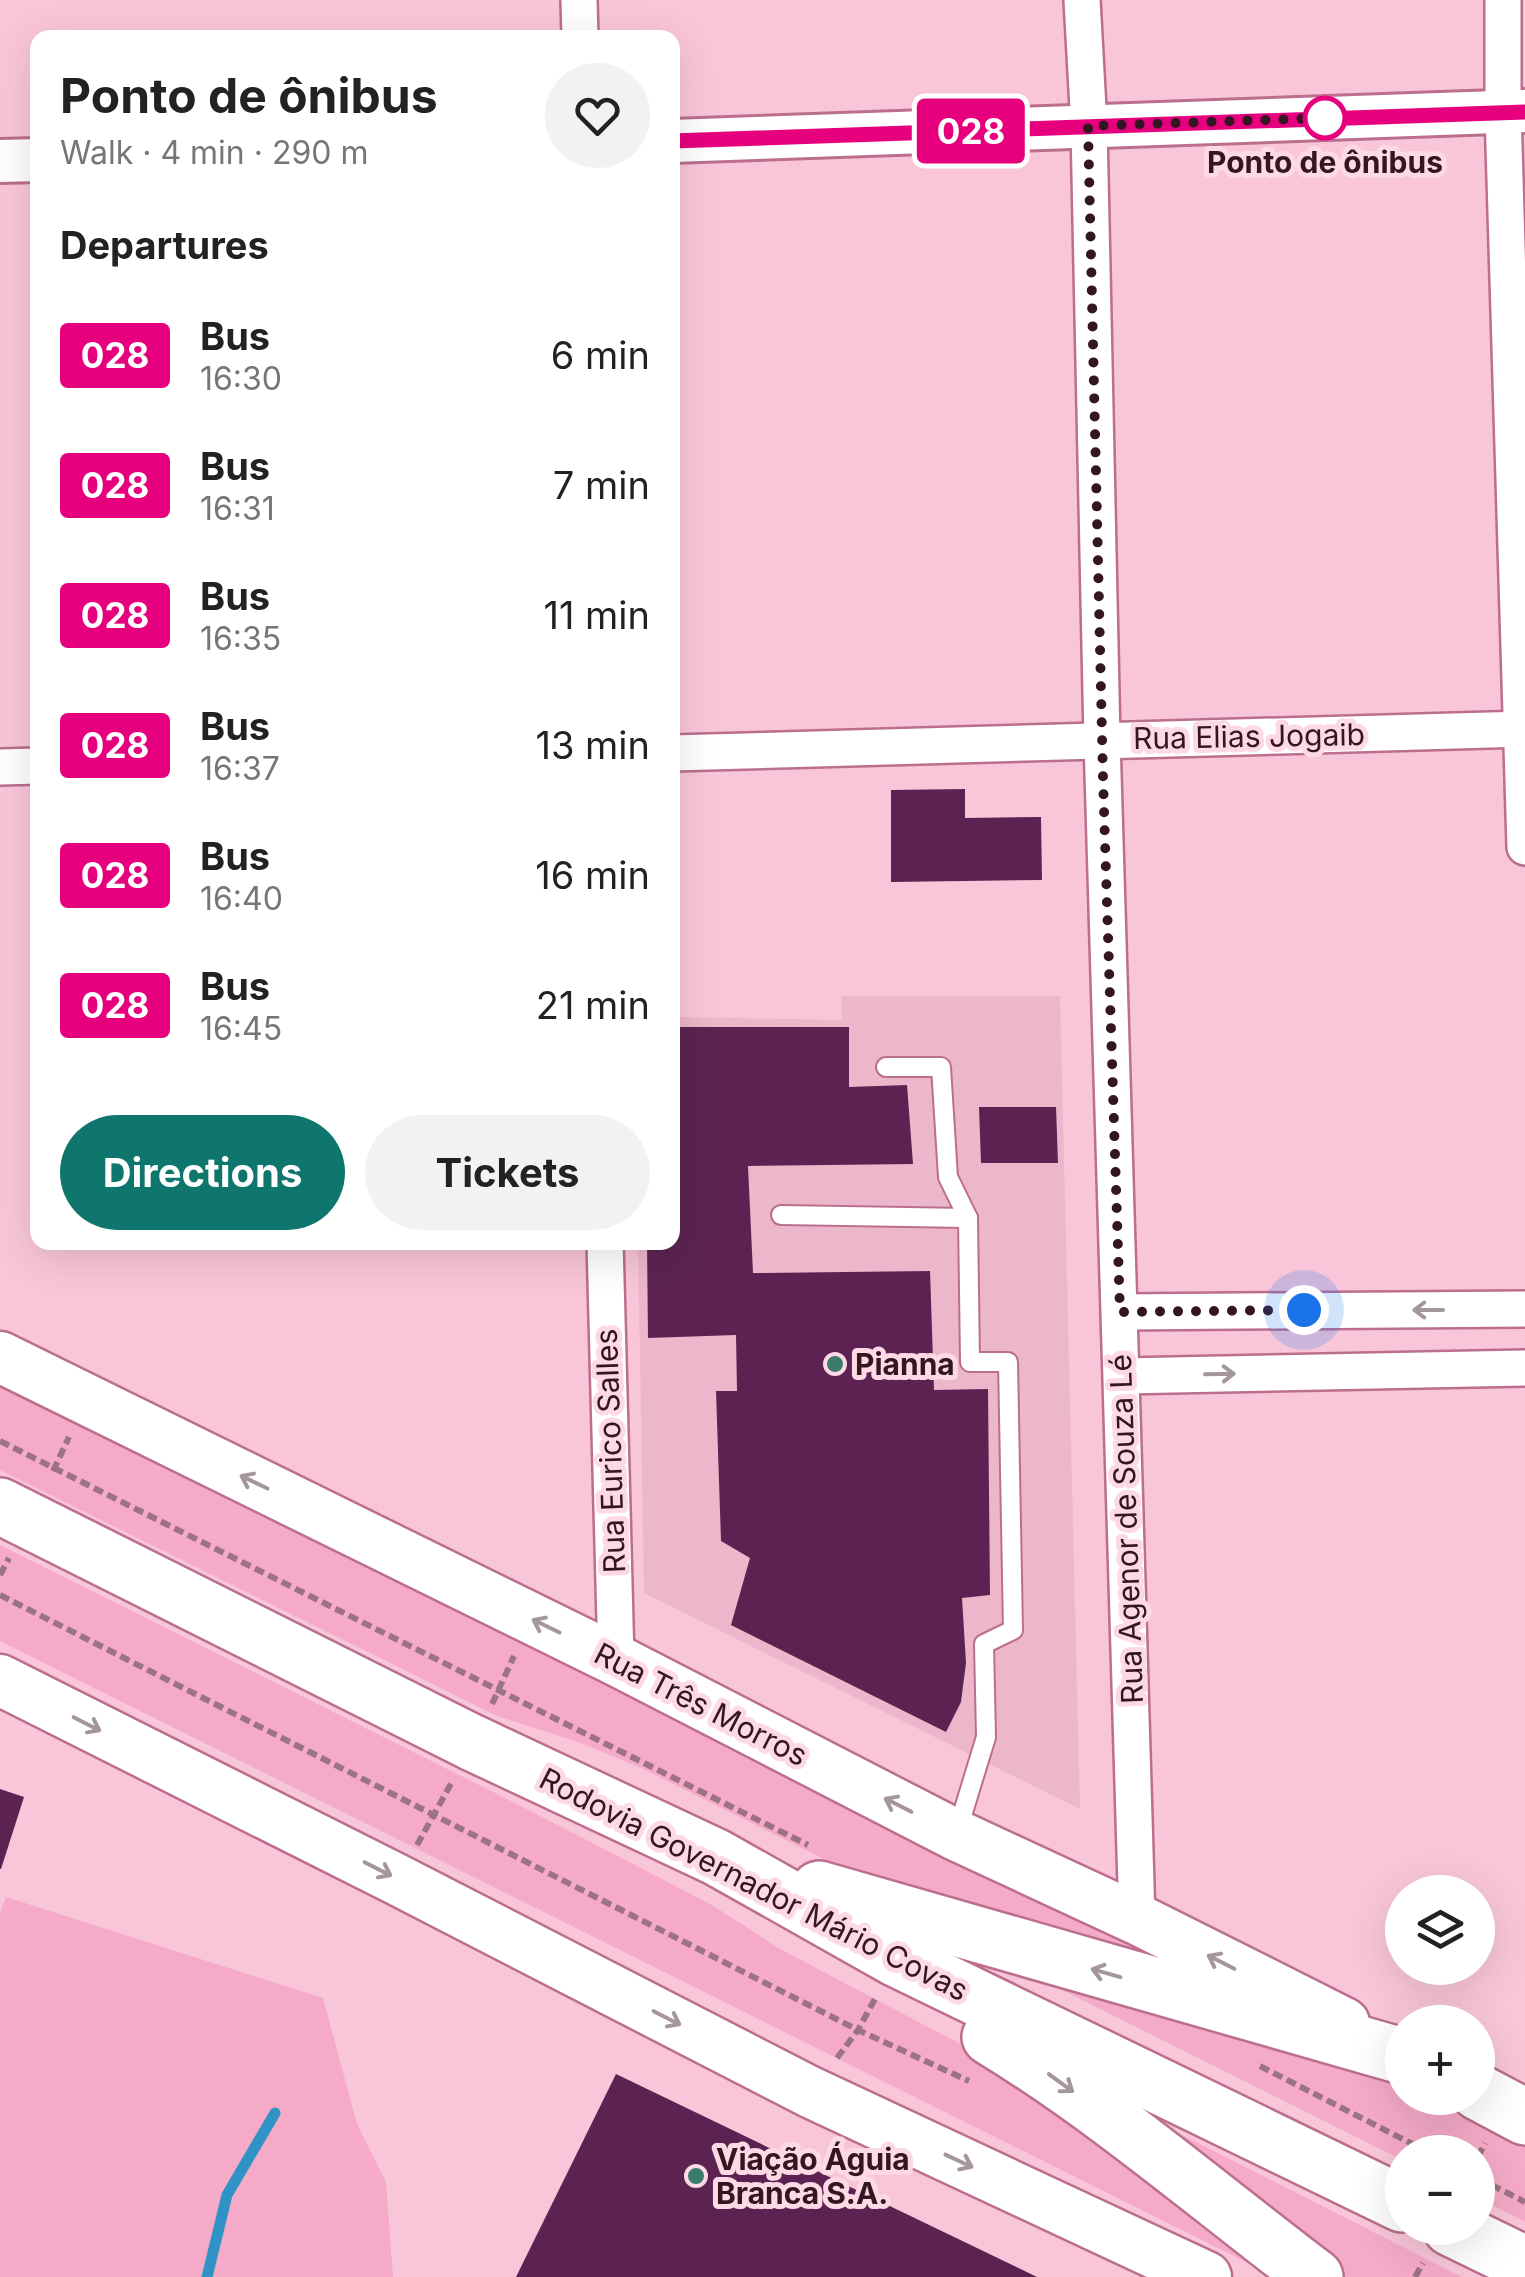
<!DOCTYPE html>
<html lang="en">
<head>
<meta charset="utf-8">
<style>
	:root { --surface:#fff; --page:#f2f2f2; --text:#222; --muted:#767676; --accent:#0f766e }
	body { margin:0; font-family:Inter,sans-serif; background:var(--page); color:var(--text); height:100vh; display:flex; flex-direction:column; font-size:38px; white-space:nowrap }
	* { box-sizing:border-box; margin:0 }
	p { font-size:32px; color:var(--muted) }
	.icon { flex:none; width:55px; height:55px; fill:none; stroke:currentColor; stroke-width:2; stroke-linecap:round; stroke-linejoin:round }
	.map { position:relative; flex:1; overflow:hidden }
	.drawer { position:absolute; left:30px; top:30px; width:650px; height:1220px; display:flex; flex-direction:column; background:var(--surface); border-radius:20px; box-shadow:0 10px 40px #0002 }
	.drawer>* { flex:none }
	.badge { padding:0 20px; border-radius:8px; font-size:35px; line-height:65px }
	.tools { position:absolute; left:1385px; top:1875px; display:grid; gap:20px }
	.tools a { display:grid; place-items:center; width:110px; height:110px; border-radius:50%; background:var(--surface); box-shadow:0 10px 40px #0002; font-size:50px }
	.you { position:absolute; width:50px; height:50px; margin:-25px; border:8px solid #fff; border-radius:50%; background:#1a73e8; box-shadow:0 0 0 15px #1a73e833 }
	.map>.badge { position:absolute; translate:-50% -50%; box-shadow:0 0 0 5px #fff }
	h2 { padding:0 30px; font-size:38px; line-height:90px }
	.round { display:grid; place-items:center; flex:none; width:105px; height:105px; border-radius:52px; background:var(--page) }
	.head { display:flex; align-items:center; justify-content:space-between; height:170px; padding:0 30px }
	h1 { font-size:48px; font-weight:700; line-height:75px }
	.button { display:flex; gap:20px; margin-top:auto; padding:20px 30px }
	.button a { flex:1; height:115px; border-radius:60px; background:var(--accent); color:#fff; font-size:40px; font-weight:700; line-height:115px; text-align:center }
	.button a+a { background:var(--page); color:var(--text) }
	ul { padding:0; list-style:none }
	li { display:flex; align-items:center; gap:30px; height:130px; padding:0 30px }
	li div { flex:1 }
	li b { display:block; font-size:38px }
	li em { font-style:normal }
	li .badge { min-width:110px; font-weight:700; text-align:center }
	.map>svg:first-child { display:block }
</style>
</head>
<body>
<div class="map">
<svg width="1525" height="2277" viewBox="0 0 1525 2277">
	<rect width="100%" height="100%" fill="#f9c6d9"/>
	<!-- built -->
	<polygon fill="#edb7cb" points="841,996 1060,996 1080,1809 644,1593 638,1243 672,1242 673,1017 842,1020"/>
	<!-- green -->
	<g fill="#f5aac7">
		<polygon points="0,1382 1254,1996 872,1883 639,1767 581,1743 497,1716 0,1470"/>
		<polygon points="0,1545 523,1807 712,1905 782,1950 1044,2088 1276,2277 0,1641"/>
		<polygon points="6,1897 323,1998 357,2124 386,2182 393,2277 0,2277 0,1913"/>
		<polygon points="990,1954 1349,2060 1402,2087 1402,2098 1424,2098 1525,2147 1525,2222 1478,2198 1478,2152 1402,2152 1402,2160"/>
		<polygon points="1127,2107 1462,2277 1338,2277"/>
	</g>
	<g fill="none" stroke-linecap="round" stroke-linejoin="round">
		<!-- stream -->
		<polyline stroke="#2f94c5" stroke-width="11" points="207,2277 227,2195 275,2113"/>
	</g>
	<!-- building -->
	<g fill="#5c2352">
		<polygon points="965,789 965,818 1041,817 1042,880 891,882 891,790"/>
		<polygon points="672,1027 849,1027 849,1087 907,1085 913,1164 748,1166 753,1273 930,1271 934,1390 988,1389 990,1595 962,1598 966,1663 961,1702 946,1732 731,1625 750,1558 721,1541 716,1391 737,1391 736,1335 648,1338 647,1242 672,1242"/>
		<polygon points="979,1107 1056,1107 1058,1163 981,1163"/>
		<polygon points="0,1789 24,1797 1,1869 0,1869"/>
		<polygon points="616,2074 1037,2277 516,2277"/>
	</g>
	<g fill="none" stroke-linecap="round" stroke-linejoin="round">
		<defs>
			<g id="service">
				<polyline points="886,1067 941,1067 948,1177 968,1218 970,1362 1008,1362 1013,1630 984,1644 986,1737 957,1832"/>
				<polyline points="781,1215 968,1218"/>
			</g>
			<g id="minor">
				<polyline points="579,0 580,38"/>
				<polyline points="1082,0 1089,127 1102,740 1137,1919"/>
				<polyline points="1503,0 1503,112 1525,847"/>
				<polyline points="672,753 1525,729"/>
				<polyline points="0,767 38,766"/>
				<polyline points="605,1242 616,1660"/>
				<polyline points="1120,1312 1525,1309"/>
				<polyline points="1122,1376 1525,1368"/>
			</g>
			<g id="tertiary">
				<polyline points="672,141 1525,111"/>
				<polyline points="0,161 38,160"/>
			</g>
			<g id="secondary">
				<polyline points="0,1357 616,1660 956,1835 1137,1919 1344,2023"/>
				<polyline points="0,1680 396,1879 810,2092 1206,2277"/>
			</g>
			<polyline id="primary" points="1478,2092 1525,2117"/>
			<g id="trunk">
				<polyline points="0,1506 471,1742 716,1857 897,1959 1402,2204"/>
				<polyline points="819,1889 1402,2056"/>
				<path d="M 990,2037 C 1105,2107 1208,2196 1315,2277"/>
				<polyline points="1451,2228 1525,2264"/>
			</g>
		</defs>
		<!-- service casing -->
		<use href="#service" stroke="#bb6e8d" stroke-width="22"/>
		<!-- minor casing -->
		<use href="#minor" stroke="#bb6e8d" stroke-width="40"/>
		<!-- tertiary casing -->
		<use href="#tertiary" stroke="#bb6e8d" stroke-width="48"/>
		<!-- secondary casing -->
		<use href="#secondary" stroke="#bb6e8d" stroke-width="55"/>
		<!-- primary casing -->
		<use href="#primary" stroke="#bb6e8d" stroke-width="60"/>
		<!-- trunk casing -->
		<use href="#trunk" stroke="#bb6e8d" stroke-width="60"/>
		<!-- path -->
		<g stroke="#9c7383" stroke-width="6" stroke-dasharray="10 5" stroke-linecap="butt">
			<polyline points="0,1441 808,1845"/>
			<polyline points="53,1471 69,1437"/>
			<polyline points="0,1575 9,1558"/>
			<polyline points="0,1595 858,2030 969,2081"/>
			<polyline points="492,1704 514,1656"/>
			<polyline points="417,1845 452,1782"/>
			<polyline points="837,2058 858,2030 876,1997"/>
			<polyline points="1260,2066 1428,2152"/>
			<polyline points="1478,2157 1485,2143"/>
			<polyline points="1478,2178 1525,2202"/>
			<polyline points="1415,2277 1423,2263"/>
		</g>
		<!-- service -->
		<use href="#service" stroke="#fff" stroke-width="18"/>
		<!-- minor -->
		<use href="#minor" stroke="#fff" stroke-width="35"/>
		<!-- tertiary -->
		<use href="#tertiary" stroke="#fff" stroke-width="42"/>
		<!-- secondary -->
		<use href="#secondary" stroke="#fff" stroke-width="50"/>
		<!-- primary -->
		<use href="#primary" stroke="#fff" stroke-width="55"/>
		<!-- trunk -->
		<use href="#trunk" stroke="#fff" stroke-width="55"/>
	</g>
	<!-- one-way arrows -->
	<defs><path id="oneway-shaft" d="M-6 0H5M1.5-3L5.5 0L1.5 3" fill="none" stroke-width="1.6" stroke-linecap="round" stroke-linejoin="round" transform="scale(2.5)"/></defs>
	<g stroke="#a4969c">
		<use href="#oneway-shaft" transform="translate(1428 1310) rotate(180)"/>
		<use href="#oneway-shaft" transform="translate(1220 1374) rotate(-1)"/>
		<use href="#oneway-shaft" transform="translate(254 1482) rotate(-154)"/>
		<use href="#oneway-shaft" transform="translate(546 1626) rotate(-154)"/>
		<use href="#oneway-shaft" transform="translate(87 1724) rotate(27)"/>
		<use href="#oneway-shaft" transform="translate(898 1805) rotate(-153)"/>
		<use href="#oneway-shaft" transform="translate(378 1869) rotate(27)"/>
		<use href="#oneway-shaft" transform="translate(1221 1962) rotate(-153)"/>
		<use href="#oneway-shaft" transform="translate(1106 1973) rotate(-164)"/>
		<use href="#oneway-shaft" transform="translate(667 2018) rotate(27)"/>
		<use href="#oneway-shaft" transform="translate(1061 2083) rotate(36)"/>
		<use href="#oneway-shaft" transform="translate(959 2161) rotate(25)"/>
	</g>
	<g fill="none" stroke-linecap="round" stroke-linejoin="round">
		<defs>
			<polyline id="line" points="672,141 1525,112"/>
		</defs>
		<!-- line casing -->
		<use href="#line" stroke="#fff" stroke-width="22"/>
		<!-- line -->
		<use href="#line" stroke="#e6007e" stroke-width="15"/>
		<!-- walk -->
		<polyline stroke="#341522" stroke-width="10" stroke-dasharray="0 18" points="1304,1310 1120,1312 1103,778 1088,126 1325,118"/>
	</g>
	<!-- markers -->
	<circle fill="#fff" stroke="#e6007e" stroke-width="5" cx="1325" cy="118" r="20"/>
	<g fill="#3b7c6b" stroke="#fcd9e5" stroke-width="4">
		<circle cx="835" cy="1364" r="10"/>
		<circle cx="696" cy="2176" r="10"/>
	</g>
	<g text-anchor="middle" dominant-baseline="central" stroke-width="10" stroke-linejoin="round" paint-order="stroke">
		<!-- stop labels -->
		<g font-size="30" font-weight="bold" fill="#341522" stroke="#fcd9e5">
			<text x="1325" y="162">Ponto de ônibus</text>
		</g>
		<!-- street labels -->
		<g font-size="30" fill="#341522" stroke="#fcd9e5">
			<text transform="translate(1249 736) rotate(-1)">Rua Elias Jogaib</text>
			<text transform="translate(610 1451) rotate(-92)">Rua Eurico Salles</text>
			<text transform="translate(1126 1529) rotate(-92)">Rua Agenor de Souza Lé</text>
			<text transform="translate(701 1704) rotate(27)">Rua Três Morros</text>
			<text transform="translate(754 1884) rotate(27)">Rodovia Governador Mário Covas</text>
		</g>
		<!-- poi labels -->
		<g font-size="30" font-weight="bold" fill="#341522" stroke="#fcd9e5" text-anchor="start">
			<text x="855" y="1364">Pianna</text>
			<text x="716" y="2159">Viação Águia<tspan x="716" dy="34">Branca S.A.</tspan></text>
		</g>
	</g>
</svg>
<div class="tools">
<a><svg class="icon" aria-label="layers" viewBox="0 0 24 24"><path d="M12 4l9 5-9 5-9-5zM3 14l9 5 9-5"/></svg></a>
<a>+</a>
<a>−</a>
</div>
<div class="you" style="left:1304px;top:1310px"></div>
<b class="badge" style="left:971px;top:131px;background:#e6007e;color:#fff">028</b>
<section class="drawer">
<div class="head"><div><h1>Ponto de ônibus</h1><p>Walk · 4 min · 290 m</p></div><a class="round"><svg class="icon" aria-label="heart" viewBox="0 0 24 24"><path d="M12 20l-8-8c-3-5 5-10 8-4 3-6 11-1 8 4z"/></svg></a></div>
<h2>Departures</h2>
<ul>
<li><span class="badge" style="background:#e6007e;color:#fff">028</span><div><b>Bus</b><p>16:30</p></div><em>6 min</em></li>
<li><span class="badge" style="background:#e6007e;color:#fff">028</span><div><b>Bus</b><p>16:31</p></div><em>7 min</em></li>
<li><span class="badge" style="background:#e6007e;color:#fff">028</span><div><b>Bus</b><p>16:35</p></div><em>11 min</em></li>
<li><span class="badge" style="background:#e6007e;color:#fff">028</span><div><b>Bus</b><p>16:37</p></div><em>13 min</em></li>
<li><span class="badge" style="background:#e6007e;color:#fff">028</span><div><b>Bus</b><p>16:40</p></div><em>16 min</em></li>
<li><span class="badge" style="background:#e6007e;color:#fff">028</span><div><b>Bus</b><p>16:45</p></div><em>21 min</em></li>
</ul>
<div class="button"><a>Directions</a><a>Tickets</a></div>
</section>
</div>
</body>
</html>
